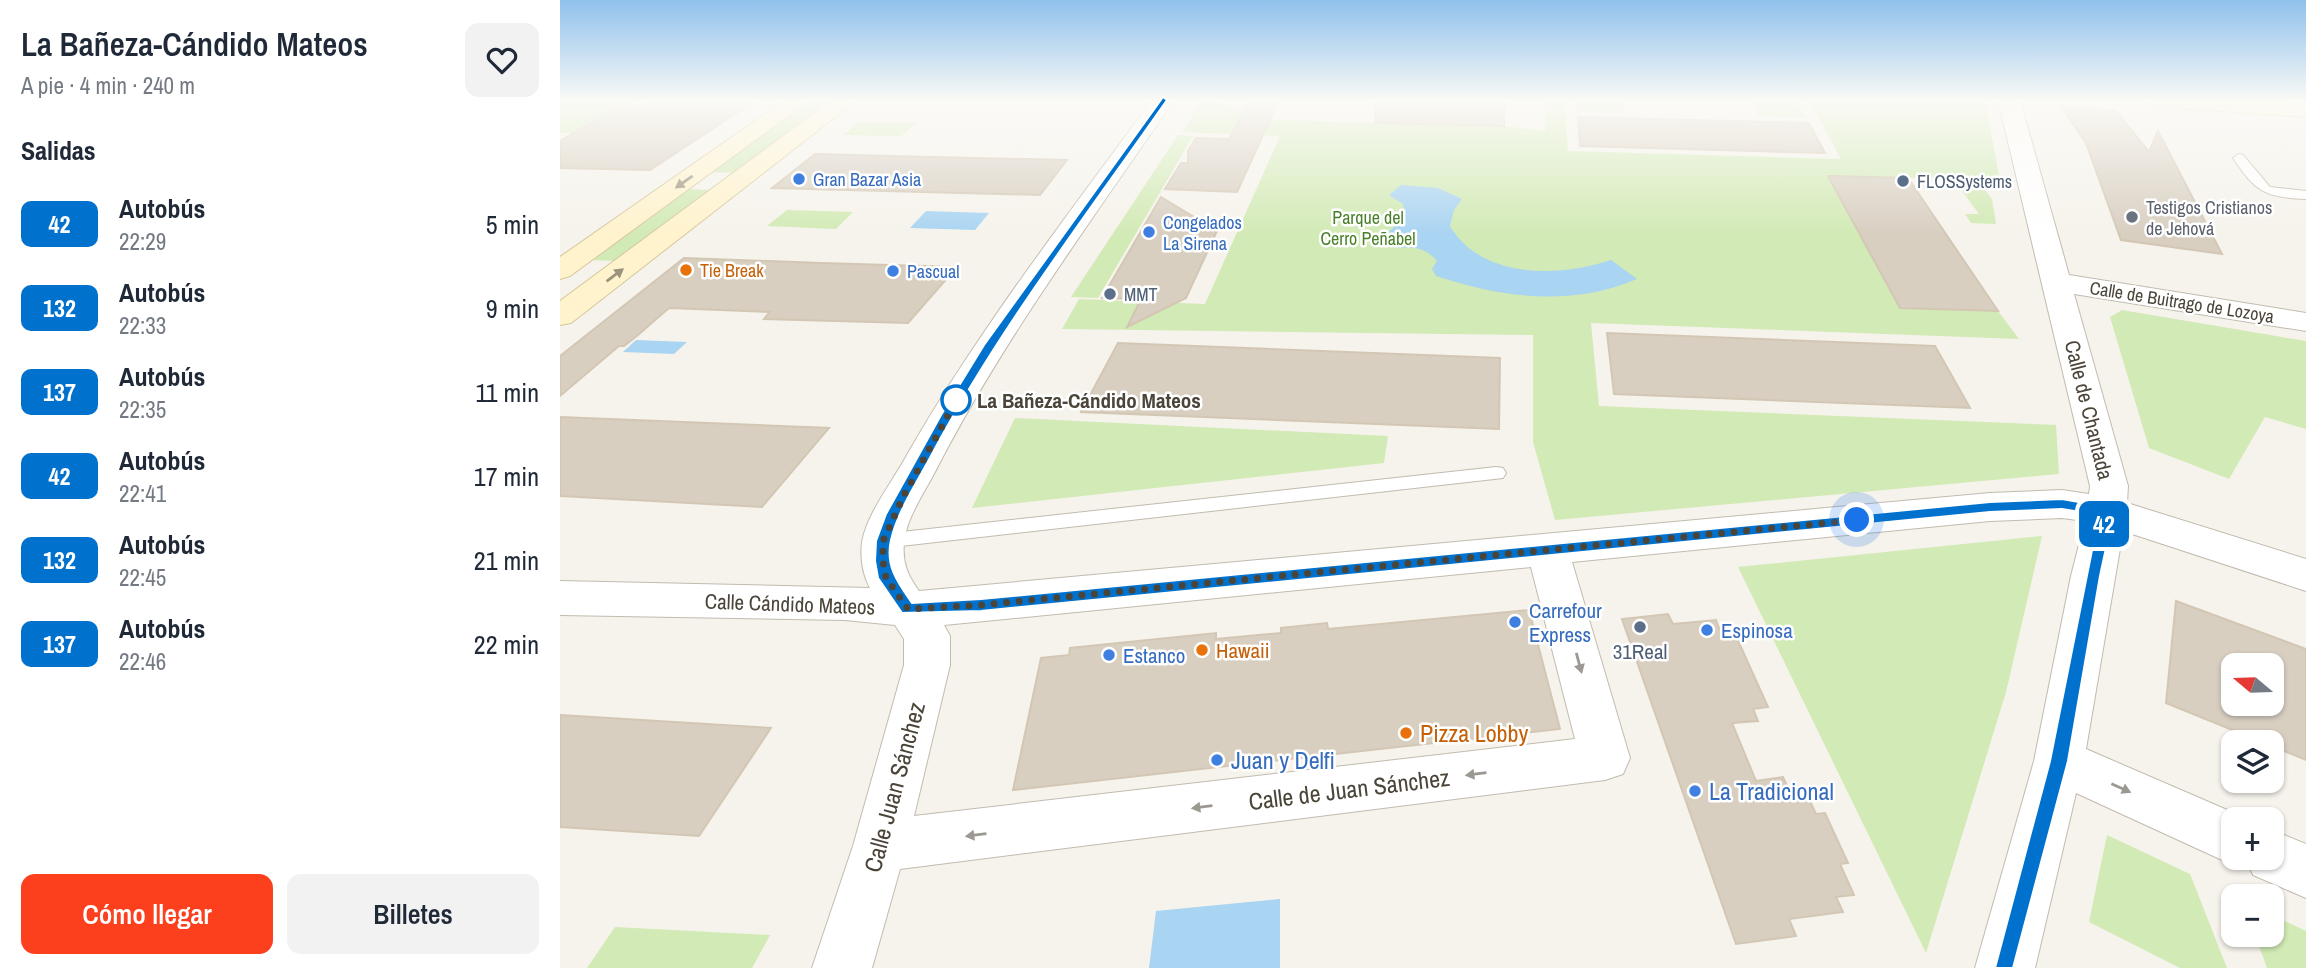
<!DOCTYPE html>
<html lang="es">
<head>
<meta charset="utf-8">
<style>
	:root { --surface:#fff; --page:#f2f2f3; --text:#1f2937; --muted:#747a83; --accent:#fc3f1d }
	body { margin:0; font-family:"Archivo Narrow",sans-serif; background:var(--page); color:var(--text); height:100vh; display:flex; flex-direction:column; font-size:26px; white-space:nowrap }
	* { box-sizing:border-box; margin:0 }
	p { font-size:23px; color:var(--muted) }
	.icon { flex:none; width:38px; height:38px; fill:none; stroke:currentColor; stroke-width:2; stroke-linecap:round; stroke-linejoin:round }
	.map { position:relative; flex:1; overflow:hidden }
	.side { display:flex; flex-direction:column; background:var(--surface); width:560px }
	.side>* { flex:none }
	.badge { padding:0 14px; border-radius:10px; font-size:24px; line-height:46px }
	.needle { width:46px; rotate:289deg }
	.controls { position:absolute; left:1661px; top:653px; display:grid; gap:14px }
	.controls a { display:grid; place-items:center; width:63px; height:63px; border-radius:14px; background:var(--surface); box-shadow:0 2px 5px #0004; font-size:35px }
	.you { position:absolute; width:35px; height:35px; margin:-18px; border:5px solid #fff; border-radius:50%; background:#1a73e8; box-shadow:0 0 0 10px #1a73e833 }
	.map>.badge { position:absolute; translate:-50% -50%; box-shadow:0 0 0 4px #fff }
	h2 { padding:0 21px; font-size:26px; line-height:63px }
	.round { display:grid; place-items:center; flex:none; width:74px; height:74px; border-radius:14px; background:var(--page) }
	.overview { display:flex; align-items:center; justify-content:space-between; height:119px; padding:0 21px }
	h1 { font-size:33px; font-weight:600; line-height:52px }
	.action { display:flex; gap:14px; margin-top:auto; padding:14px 21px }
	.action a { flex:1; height:80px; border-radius:14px; background:var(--accent); color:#fff; font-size:28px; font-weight:600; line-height:80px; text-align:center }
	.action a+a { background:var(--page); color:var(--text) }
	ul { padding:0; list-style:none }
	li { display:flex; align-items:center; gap:21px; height:84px; padding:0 21px }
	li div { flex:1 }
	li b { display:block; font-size:26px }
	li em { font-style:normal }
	li .badge { min-width:77px; font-weight:700; text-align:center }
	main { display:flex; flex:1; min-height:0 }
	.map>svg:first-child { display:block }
</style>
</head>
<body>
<main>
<section class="side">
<div class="overview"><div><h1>La Bañeza-Cándido Mateos</h1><p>A pie · 4 min · 240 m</p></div><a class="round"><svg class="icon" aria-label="heart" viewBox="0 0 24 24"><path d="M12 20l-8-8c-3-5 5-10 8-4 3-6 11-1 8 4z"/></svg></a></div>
<h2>Salidas</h2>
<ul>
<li><span class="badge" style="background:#0072ce;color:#fff">42</span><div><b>Autobús</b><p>22:29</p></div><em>5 min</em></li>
<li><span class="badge" style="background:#0072ce;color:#fff">132</span><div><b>Autobús</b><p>22:33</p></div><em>9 min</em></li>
<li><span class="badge" style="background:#0072ce;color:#fff">137</span><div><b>Autobús</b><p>22:35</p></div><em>11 min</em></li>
<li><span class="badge" style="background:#0072ce;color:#fff">42</span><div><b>Autobús</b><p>22:41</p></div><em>17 min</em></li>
<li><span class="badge" style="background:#0072ce;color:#fff">132</span><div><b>Autobús</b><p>22:45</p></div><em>21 min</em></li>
<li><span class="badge" style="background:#0072ce;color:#fff">137</span><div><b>Autobús</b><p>22:46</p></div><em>22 min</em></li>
</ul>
<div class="action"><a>Cómo llegar</a><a>Billetes</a></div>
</section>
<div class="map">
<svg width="1746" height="968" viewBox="0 0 1746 968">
	<rect width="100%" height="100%" fill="#f6f3ec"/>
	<!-- green -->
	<g fill="#d2eab5">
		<polygon points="0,100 73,100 14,133 0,133"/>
		<polygon points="251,100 276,100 177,173 147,172"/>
		<polygon points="643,100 686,109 681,119 944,126 985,131 986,100 1004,100 1008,151 1281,159 1249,100 1415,101 1426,106 1440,180 1269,176 1438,311 1459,339 1031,323 1039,406 1496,425 1499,474 995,520 973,442 973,335 502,329 519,299 645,304 720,136 622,132"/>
		<polygon points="1015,100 1111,100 1112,101 1062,100 1064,113 1017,111"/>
		<polygon points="1126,100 1236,100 1247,118 1198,116 1191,102"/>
		<polygon points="299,122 356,123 341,136 283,135"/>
		<polygon points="618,135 633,136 538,298 511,297"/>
		<polygon points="1397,184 1421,185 1432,199 1436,224 1411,223 1405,214 1419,214"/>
		<polygon points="123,189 154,190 59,261 25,260"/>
		<polygon points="227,210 293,212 276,229 207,226"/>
		<polygon points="1562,310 1746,341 1746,429 1705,417 1669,479 1589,448 1550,317"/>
		<polygon points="455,418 828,436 824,463 412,508"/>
		<polygon points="1482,536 1446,692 1366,953 1178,567"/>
		<polygon points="1547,835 1630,874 1667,968 1620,968 1529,922"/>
		<polygon points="1712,915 1746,931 1746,968 1707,968 1695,935 1712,934"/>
		<polygon points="55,927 210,935 192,968 27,968"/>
	</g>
	<!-- water -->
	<g fill="#a9d4f2">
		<path d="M 841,185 L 878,188 L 902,199 L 894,210 L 890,226 C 922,280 1000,277 1051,260 L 1077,279 C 1011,307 942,298 876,276 L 872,269 L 877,261 C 865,247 853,247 835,248 L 827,233 L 845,218 L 843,204 L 829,195 Z"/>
		<polygon points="366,211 429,213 415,230 350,228"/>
		<polygon points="76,340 127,342 114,354 63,352"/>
		<polygon points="720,899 720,968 589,968 596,911"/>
	</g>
	<!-- building -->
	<g fill="#d8cfc1" stroke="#d3c7b4" stroke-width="2" fill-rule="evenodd">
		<polygon points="93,100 196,100 90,170 0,168 0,141 59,107 80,107"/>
		<polygon points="691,100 719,100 677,192 605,189 621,163 628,163 628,151 636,138 669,139"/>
		<polygon points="816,100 944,100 944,126 815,123"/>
		<polygon points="1501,107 1556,111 1589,152 1598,131 1662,254 1561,240 1526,143"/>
		<polygon points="1018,117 1249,123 1265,153 1020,146"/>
		<polygon points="255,154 330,156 507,160 480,195 212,188"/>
		<polygon points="1268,176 1348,178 1438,311 1340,308"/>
		<polygon points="601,197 657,231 626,298 567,327 581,299 542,298"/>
		<polygon points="124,258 261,263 397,267 348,323 204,319 210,312 109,308 78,335 64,346 59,346 0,396 0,356"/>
		<polygon points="1047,333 1375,346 1410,408 1054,394"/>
		<polygon points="558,343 940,358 939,429 521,412"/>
		<polygon points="0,417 269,428 202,507 0,496"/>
		<path d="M 1616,601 L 1746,649 L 1746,760 L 1712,746 L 1712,742 L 1702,742 L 1606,703 ZM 1673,665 L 1712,665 L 1712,704 L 1673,704 Z"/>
		<polygon points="969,610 1000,729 453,790 481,658 509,655 510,648 656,633 656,639 721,633 721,628 767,623 768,629"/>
		<polygon points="1108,614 1113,624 1156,620 1159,628 1172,627 1208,707 1193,709 1198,721 1172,723 1196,781 1223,777 1228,788 1243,786 1256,814 1265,813 1288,863 1280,864 1294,895 1276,897 1283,912 1229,919 1236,936 1176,944 1062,619"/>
		<polygon points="0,715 211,728 139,836 0,827"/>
	</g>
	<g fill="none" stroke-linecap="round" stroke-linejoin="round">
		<defs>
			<g id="lane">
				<path d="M 1679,154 L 1683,155 L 1710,187 L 1746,191 L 1746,199 C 1704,197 1696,192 1673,158 Z"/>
				<polygon points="936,467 943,468 946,473 943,478 323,548 316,546 313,541 316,536 323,534"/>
			</g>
			<path id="street" d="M 592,100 L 614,100 C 532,220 445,337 378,466 C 367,489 346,517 344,543 C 342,563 348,576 359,591 L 1430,493 L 1502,490 L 1529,494 L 1530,486 L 1438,100 L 1460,100 L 1509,275 L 1746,313 L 1746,331 L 1514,294 L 1568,486 L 1567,503 L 1746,559 L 1746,591 L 1563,531 L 1526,749 L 1688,819 L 1673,819 L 1673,858 L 1712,858 L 1712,830 L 1746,844 L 1746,898 L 1693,875 L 1686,859 L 1673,865 L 1516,793 L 1475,968 L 1415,968 L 1474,761 L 1511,576 L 1525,521 L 1502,518 L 1430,521 L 1012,562 L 1070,758 L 1063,774 L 1045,780 L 340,869 L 312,968 L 252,968 L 293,846 L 344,665 L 344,639 L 335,625 L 285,620 L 0,615 L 0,581 L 310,588 C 303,575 300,558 302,542 C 307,515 329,486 343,462 C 415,334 506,218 592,100 ZM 971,567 L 1015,739 L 354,816 L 390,665 L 390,636 L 384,625 Z"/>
			<g id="secondary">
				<polygon points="225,100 250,100 10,276 0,279 0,257"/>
				<polygon points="272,100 297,100 11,323 0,325 0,301"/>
				<polygon points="1590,100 1693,100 1746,103 1746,117 1601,107 1593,105"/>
			</g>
		</defs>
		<!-- lane casing -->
		<use href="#lane" stroke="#c2bbae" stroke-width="2"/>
		<!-- street casing -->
		<use href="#street" stroke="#c2bbae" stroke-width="2"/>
		<!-- secondary casing -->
		<use href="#secondary" stroke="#d6c79b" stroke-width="2"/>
		<!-- lane -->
		<use href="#lane" fill="#fff" fill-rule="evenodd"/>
		<!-- street -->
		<use href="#street" fill="#fff" fill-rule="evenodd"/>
		<!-- secondary -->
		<use href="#secondary" fill="#fff3cd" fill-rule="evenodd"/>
	</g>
	<!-- one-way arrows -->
	<defs><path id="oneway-solid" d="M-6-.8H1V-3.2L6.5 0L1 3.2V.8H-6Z" transform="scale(1.75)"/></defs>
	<g fill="#9c937c">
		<use href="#oneway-solid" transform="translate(124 182) rotate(145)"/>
		<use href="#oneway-solid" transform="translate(55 275) rotate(-37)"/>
	</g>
	<g fill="#9c9892">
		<use href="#oneway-solid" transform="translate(1019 663) rotate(75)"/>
		<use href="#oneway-solid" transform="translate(916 774) rotate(173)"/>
		<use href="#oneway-solid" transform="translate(1561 788) rotate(24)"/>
		<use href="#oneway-solid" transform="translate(642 807) rotate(173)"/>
		<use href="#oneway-solid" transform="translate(416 835) rotate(173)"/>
	</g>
	<!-- sky -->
	<linearGradient id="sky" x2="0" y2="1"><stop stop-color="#8fc1ec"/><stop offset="0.43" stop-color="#fbfaf6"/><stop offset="1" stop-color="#fbfaf6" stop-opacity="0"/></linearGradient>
	<rect width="1746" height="235" fill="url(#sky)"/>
	<!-- line -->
	<path fill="#0072ce" stroke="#fff" stroke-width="2" d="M 603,97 L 607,100 C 526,216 439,329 372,454 C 358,481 338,510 331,540 C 325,566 338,583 352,603 L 421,599 L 1430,502 L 1502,499 L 1552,508 L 1554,511 L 1540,576 L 1508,761 L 1453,968 L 1435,968 L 1490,761 L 1539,515 L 1502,509 L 1430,512 L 421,611 L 342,613 L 318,578 L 315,561 L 316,541 L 326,514 L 381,415 L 424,345 Z"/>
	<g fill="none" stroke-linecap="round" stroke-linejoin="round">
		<!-- walk -->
		<polyline stroke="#4b4439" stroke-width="7" stroke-dasharray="0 12.6" points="396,400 398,397 344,495 323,541 323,561 326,578 348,609 421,605 1297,520"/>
	</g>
	<!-- markers -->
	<g fill="#3f7fe0" stroke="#fff" stroke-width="2.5">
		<circle cx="239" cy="179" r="7"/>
		<circle cx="589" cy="232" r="7"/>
		<circle cx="333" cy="271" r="7"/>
		<circle cx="955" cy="622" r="7"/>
		<circle cx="1147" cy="630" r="7"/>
		<circle cx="549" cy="655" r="7"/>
		<circle cx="657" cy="760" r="7"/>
		<circle cx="1135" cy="791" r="7"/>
	</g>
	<g fill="#5c6f8a" stroke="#fff" stroke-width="2.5">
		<circle cx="1343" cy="181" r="7"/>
		<circle cx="550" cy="294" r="7"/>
		<circle cx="1080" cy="627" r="7"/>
	</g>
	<circle fill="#6b7280" stroke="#fff" stroke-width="2.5" cx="1572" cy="217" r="7"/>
	<g fill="#e8710a" stroke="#fff" stroke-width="2.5">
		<circle cx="126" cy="270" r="7"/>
		<circle cx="642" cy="650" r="7"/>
		<circle cx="846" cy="733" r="7"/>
	</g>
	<circle fill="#fff" stroke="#0072ce" stroke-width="3.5" cx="396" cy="400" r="14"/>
	<g text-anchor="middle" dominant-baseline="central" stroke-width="5" stroke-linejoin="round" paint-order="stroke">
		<!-- far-shop labels -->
		<g font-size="18" fill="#366cbe" stroke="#fff" text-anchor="start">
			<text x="253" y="179">Gran Bazar Asia</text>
			<text x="603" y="222">Congelados<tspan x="603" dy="21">La Sirena</tspan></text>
			<text x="347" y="271">Pascual</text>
		</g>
		<!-- far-service labels -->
		<g font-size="18" fill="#4e5e75" stroke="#fff" text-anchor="start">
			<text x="1357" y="181">FLOSSystems</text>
			<text x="564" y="294">MMT</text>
		</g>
		<!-- far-worship labels -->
		<g font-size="18" fill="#5b616d" stroke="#fff" text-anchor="start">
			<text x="1586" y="207">Testigos Cristianos<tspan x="1586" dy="21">de Jehová</tspan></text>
		</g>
		<!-- far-park labels -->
		<g font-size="18" fill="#4a7f2a" stroke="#fff">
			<text x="808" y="217">Parque del<tspan x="808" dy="21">Cerro Peñabel</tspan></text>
		</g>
		<!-- far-food labels -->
		<g font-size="18" fill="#c56008" stroke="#fff" text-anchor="start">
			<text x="140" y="270">Tie Break</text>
		</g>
		<!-- far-street labels -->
		<g font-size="18" fill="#4b4439" stroke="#fff">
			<text transform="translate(1622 302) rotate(9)">Calle de Buitrago de Lozoya</text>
		</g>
		<!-- stop labels -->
		<g font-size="21" font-weight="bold" fill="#4b4439" stroke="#fff" text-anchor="start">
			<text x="417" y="400">La Bañeza-Cándido Mateos</text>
		</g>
		<!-- street labels -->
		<g font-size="21" fill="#4b4439" stroke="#fff">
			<text transform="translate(1529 410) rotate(76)">Calle de Chantada</text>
			<text transform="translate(230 604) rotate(2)">Calle Cándido Mateos</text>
		</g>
		<!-- shop labels -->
		<g font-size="21" fill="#366cbe" stroke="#fff" text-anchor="start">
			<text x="969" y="610">Carrefour<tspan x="969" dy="24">Express</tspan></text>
			<text x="1161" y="630">Espinosa</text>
			<text x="563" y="655">Estanco</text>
		</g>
		<!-- food labels -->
		<g font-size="21" fill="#c56008" stroke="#fff" text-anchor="start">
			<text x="656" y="650">Hawaii</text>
		</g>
		<!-- service labels -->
		<g font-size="21" fill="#4e5e75" stroke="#fff">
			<text x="1080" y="651">31Real</text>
		</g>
		<!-- near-food labels -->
		<g font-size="24" fill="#c56008" stroke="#fff" text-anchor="start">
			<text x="860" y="733">Pizza Lobby</text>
		</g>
		<!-- near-shop labels -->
		<g font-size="24" fill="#366cbe" stroke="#fff" text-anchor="start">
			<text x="671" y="760">Juan y Delfi</text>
			<text x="1149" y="791">La Tradicional</text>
		</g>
		<!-- near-street labels -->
		<g font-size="24" fill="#4b4439" stroke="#fff">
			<text transform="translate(334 787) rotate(-75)">Calle Juan Sánchez</text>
			<text transform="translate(789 789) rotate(-7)">Calle de Juan Sánchez</text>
		</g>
	</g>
</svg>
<div class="controls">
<a><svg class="needle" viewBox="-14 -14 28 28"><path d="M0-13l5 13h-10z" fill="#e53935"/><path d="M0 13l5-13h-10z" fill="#747a83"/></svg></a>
<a><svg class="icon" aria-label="layers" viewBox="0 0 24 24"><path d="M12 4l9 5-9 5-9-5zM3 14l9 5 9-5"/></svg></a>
<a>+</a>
<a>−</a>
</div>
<div class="you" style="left:1297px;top:520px"></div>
<b class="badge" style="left:1544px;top:524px;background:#0072ce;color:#fff">42</b>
</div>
</main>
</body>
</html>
